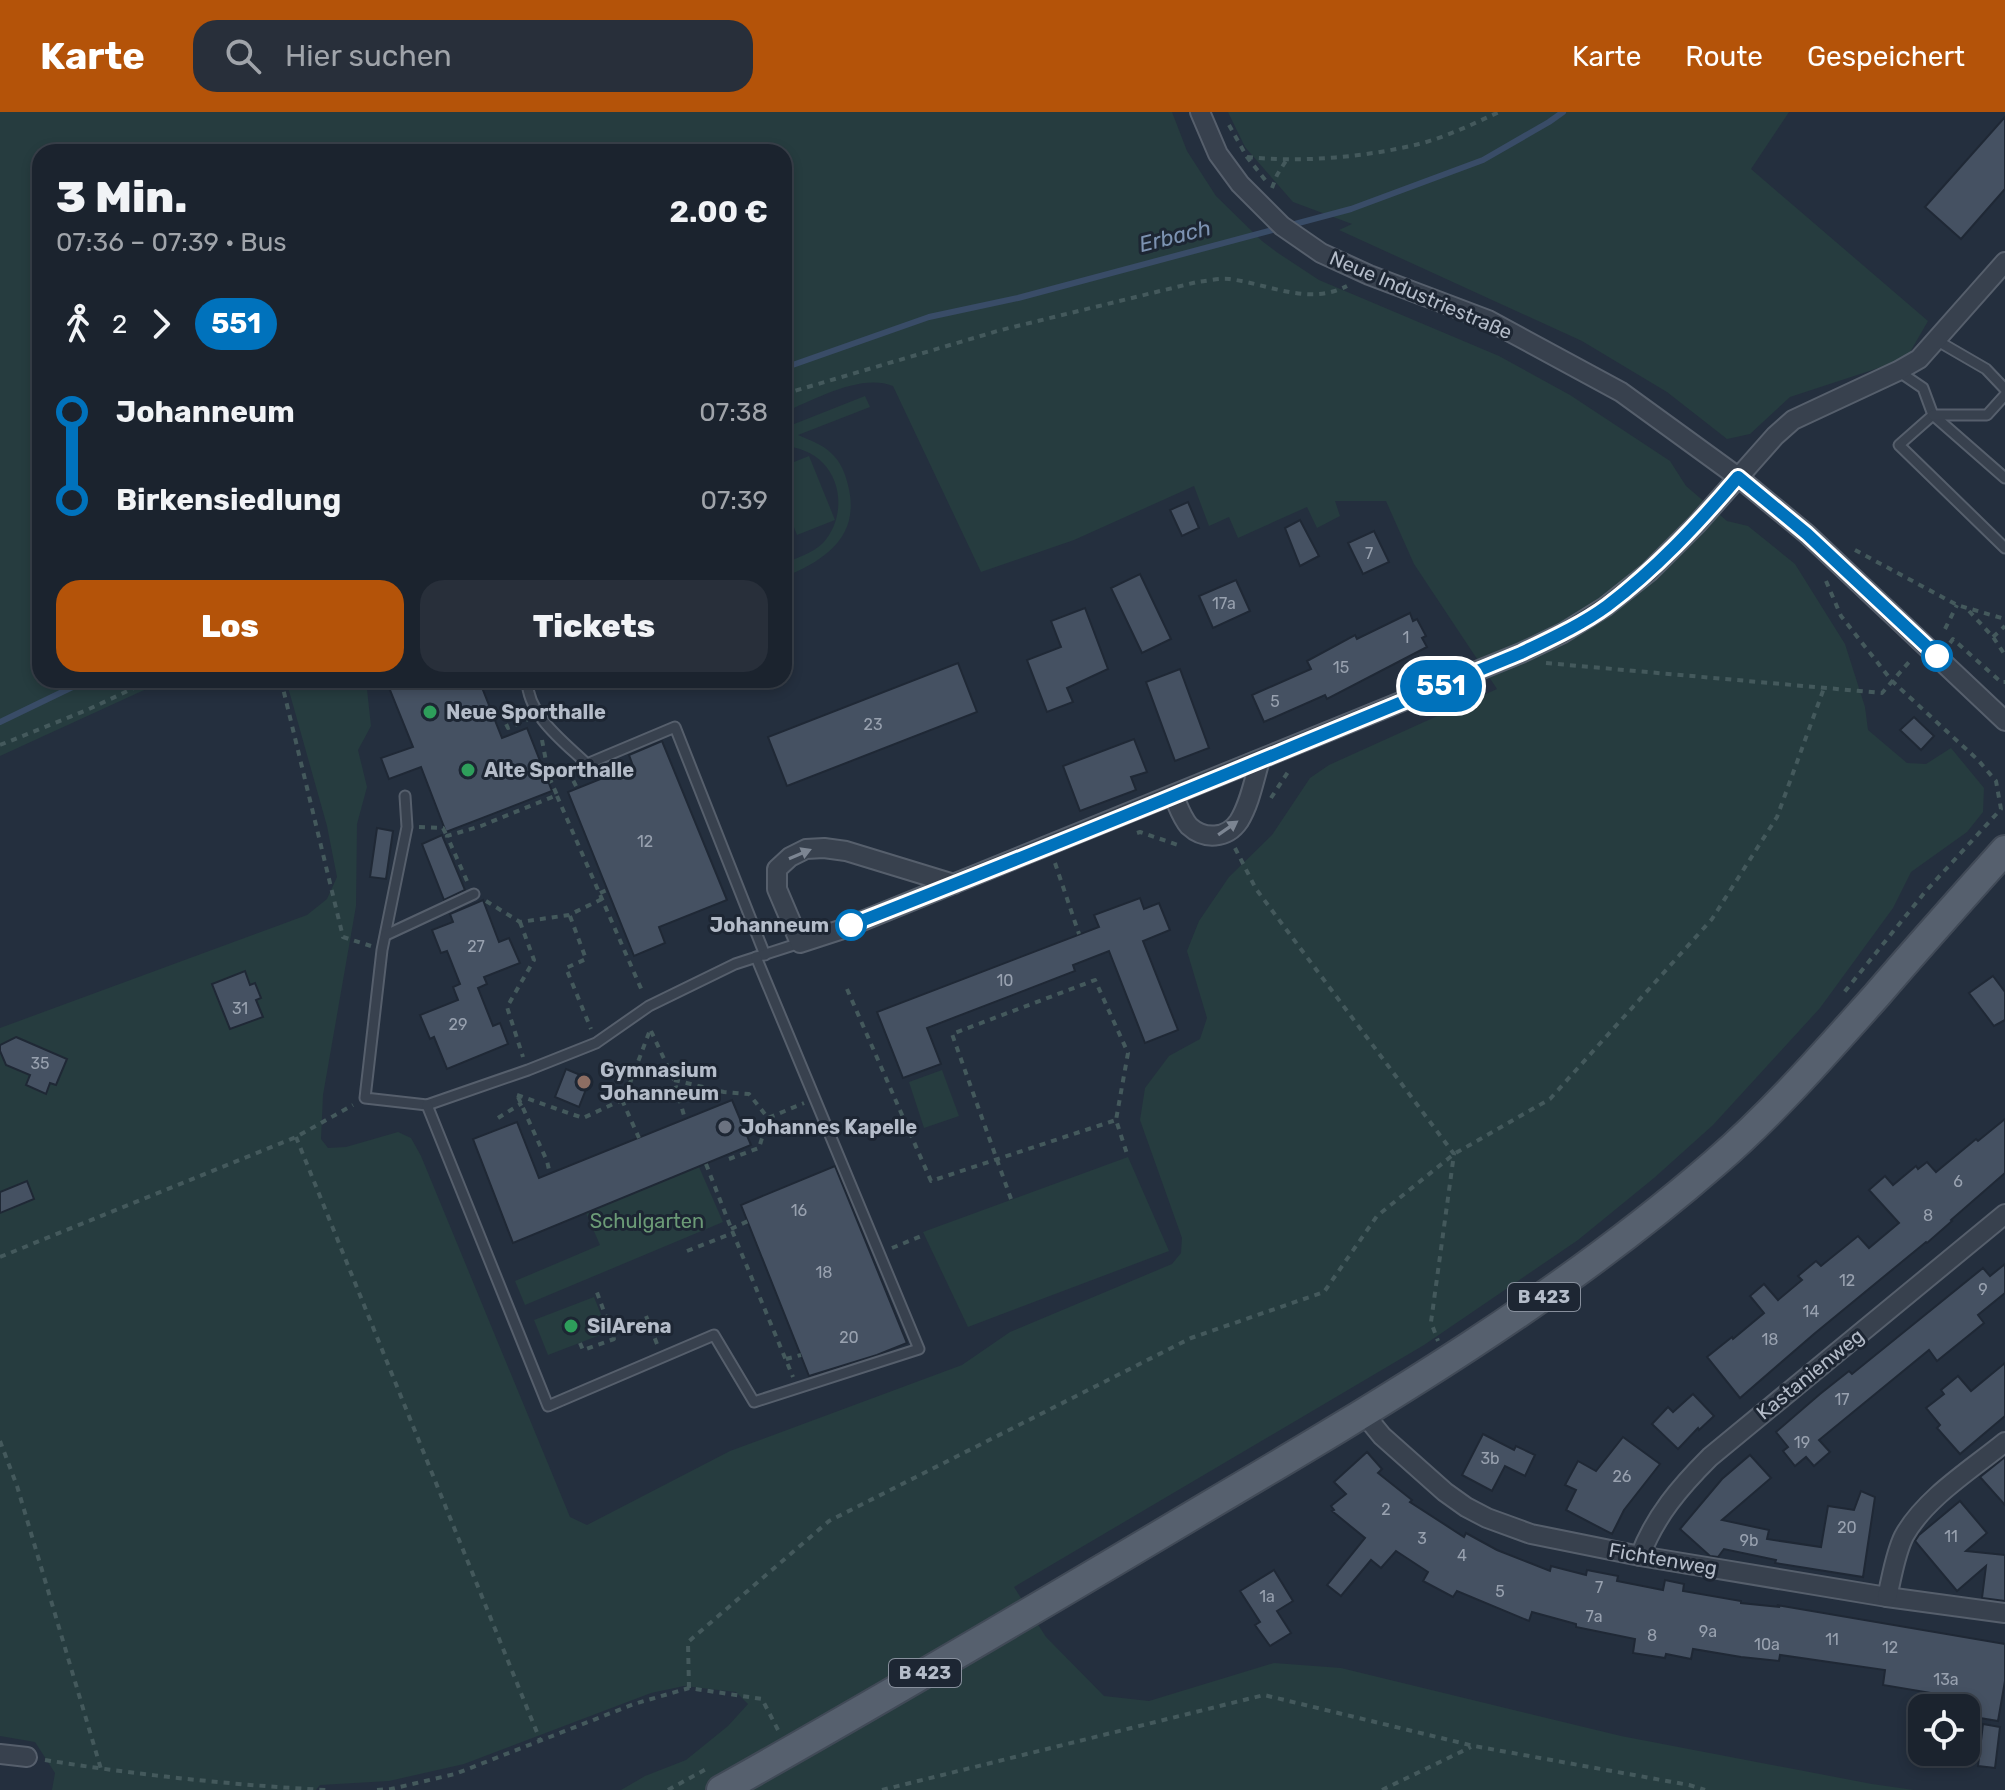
<!DOCTYPE html>
<html lang="de">
<head>
<meta charset="utf-8">
<style>
	:root { --surface:#1b232e; --page:#282f3a; --text:#f1f3f6; --muted:#a0a4aa; --line:#39404a; --accent:#b45309 }
	body { margin:0; font-family:Rubik,sans-serif; background:var(--page); color:var(--text); height:100vh; display:flex; flex-direction:column; font-size:30px; white-space:nowrap }
	* { box-sizing:border-box; margin:0 }
	p { font-size:26px; color:var(--muted) }
	.icon { flex:none; width:44px; height:44px; fill:none; stroke:currentColor; stroke-width:2; stroke-linecap:round; stroke-linejoin:round }
	.map { position:relative; flex:1; overflow:hidden }
	.sheet { position:absolute; left:32px; top:32px; width:760px; height:544px; display:flex; flex-direction:column; background:var(--surface); border-radius:24px; box-shadow:0 4px 12px #0003,0 0 0 2px var(--line) }
	.sheet>* { flex:none }
	.badge { padding:0 16px; border-radius:26px; font-size:28px; line-height:52px }
	.buttons { position:absolute; left:1908px; top:1582px; display:grid; gap:16px }
	.buttons a { display:grid; place-items:center; width:72px; height:72px; border-radius:16px; background:var(--surface); box-shadow:0 4px 12px #0003,0 0 0 2px var(--line); font-size:40px }
	.map>.badge { position:absolute; translate:-50% -50%; box-shadow:0 0 0 4px #fff }
	.legs { display:flex; align-items:center; gap:12px; height:88px; padding:0 24px; font-size:26px }
	.legs p { margin-inline-start:auto }
	.head { display:flex; align-items:center; justify-content:space-between; height:136px; padding:0 24px }
	h1 { font-size:44px; font-weight:800; line-height:60px }
	.action { display:flex; gap:16px; margin-top:auto; padding:16px 24px }
	.action a { flex:1; height:92px; border-radius:24px; background:var(--accent); color:#fff; font-size:32px; font-weight:800; line-height:92px; text-align:center }
	.action a+a { background:var(--page); color:var(--text) }
	ul { padding:0 24px; list-style:none }
	li { display:flex; align-items:center; gap:28px; height:88px; font-size:30px }
	li i { display:grid; place-items:center; width:12px; height:100%; margin:0 10px; background:currentColor }
	li i::after { content:''; width:20px; height:20px; margin:-10px; border:6px solid; border-radius:50%; background:var(--surface) }
	li p { margin-inline-start:auto }
	li:first-child i { background:linear-gradient(#0000 50%,currentColor 0) }
	li:last-child i { background:linear-gradient(currentColor 50%,#0000 0) }
	header { display:flex; align-items:center; gap:48px; box-sizing:border-box; height:112px; padding:0 40px; background:var(--accent); color:#fff }
	header strong { font-size:38px }
	nav { display:flex; gap:44px; margin-inline-start:auto; font-size:28px }
	.search { width:560px; height:72px; background:var(--page); display:flex; align-items:center; gap:20px; box-sizing:border-box; padding:0 28px; border-radius:24px; color:var(--muted); font-size:30px }
	.map>svg:first-child { display:block }
</style>
</head>
<body>
<header>
<strong>Karte</strong>
<div class="search"><svg class="icon" aria-label="search" viewBox="0 0 24 24"><circle cx="10" cy="10" r="6"/><path d="M15 15l6 6"/></svg>Hier suchen</div>
<nav><a>Karte</a><a>Route</a><a>Gespeichert</a></nav>
</header>
<div class="map">
<svg width="2005" height="1678" viewBox="0 0 2005 1678">
	<rect width="100%" height="100%" fill="#242f3e"/>
	<!-- green -->
	<g fill="#263c3f">
		<path d="M 0,0 L 1172,0 L 1187,39 L 1216,84 L 1262,129 L 1278,141 L 1319,168 L 1499,244 L 1570,283 L 1670,349 L 1686,374 L 1727,409 L 1748,414 L 1795,452 L 1845,532 L 1865,595 L 1868,618 L 1907,651 L 1926,652 L 1951,636 L 1984,676 L 1983,700 L 1967,720 L 1911,760 L 1893,796 L 1820,896 L 1713,1013 L 1654,1066 L 1578,1128 L 1424,1233 L 1014,1475 L 1046,1525 L 1104,1584 L 1149,1589 L 1274,1551 L 1341,1556 L 1621,1624 L 1872,1672 L 1914,1678 L 621,1678 L 645,1664 L 686,1648 L 728,1614 L 748,1592 L 736,1580 L 684,1574 L 651,1581 L 464,1652 L 389,1669 L 320,1673 L 316,1678 L 52,1678 L 55,1661 L 35,1630 L 0,1624 L 0,916 L 307,803 L 327,787 L 337,765 L 327,714 L 286,568 L 366,568 L 371,614 L 358,638 L 367,675 L 357,712 L 356,794 L 323,983 L 321,1027 L 328,1036 L 346,1035 L 398,1020 L 411,1026 L 421,1044 L 570,1405 L 587,1413 L 730,1339 L 962,1253 L 1010,1220 L 1172,1152 L 1181,1141 L 1182,1126 L 1140,1008 L 1145,976 L 1169,944 L 1200,927 L 1207,906 L 1187,839 L 1199,809 L 1229,765 L 1272,723 L 1310,666 L 1329,653 L 1497,577 L 1414,452 L 1386,389 L 1335,389 L 1340,404 L 1317,416 L 1307,395 L 1238,426 L 1229,405 L 1209,414 L 1194,374 L 1074,428 L 981,460 L 893,274 C 860,261 815,288 784,300 L 784,40 L 40,40 L 40,568 L 166,568 L 0,644 Z"/>
		<polygon points="1228,0 1789,0 1751,57 1928,209 1906,247 1790,285 1750,322 1727,327 1667,280 1582,229 1339,118 1352,112 1293,90 1245,35"/>
		<path d="M 865,284 L 870,295 L 798,323 C 809,328 822,332 831,341 C 841,350 845,361 848,373 C 861,424 826,448 784,465 L 784,452 C 796,446 813,441 823,431 C 843,409 844,373 823,351 C 813,340 798,336 784,333 L 784,316 Z"/>
		<polygon points="809,344 835,408 797,423 784,390 784,354"/>
		<polygon points="942,958 959,1004 924,1016 909,970"/>
		<polygon points="1128,1045 1169,1139 968,1215 923,1120"/>
		<polygon points="699,1055 723,1110 525,1193 515,1169 600,1133 586,1101"/>
		<polygon points="594,1185 608,1220 548,1243 534,1208"/>
	</g>
	<g fill="none" stroke-linecap="round" stroke-linejoin="round">
		<!-- stream -->
		<g stroke="#394c67" stroke-width="6">
			<polyline points="784,256 929,205 1018,186 1351,97 1483,48 1549,10 1563,0"/>
			<polyline points="0,610 87,568"/>
		</g>
	</g>
	<!-- building -->
	<g fill="#455162" stroke="#1f2835" stroke-width="2">
		<polygon points="2005,5 2005,77 1961,127 1925,95"/>
		<polygon points="1188,390 1199,416 1182,424 1170,398"/>
		<polygon points="1300,408 1319,444 1300,454 1285,416"/>
		<polygon points="1374,419 1389,450 1363,462 1348,431"/>
		<polygon points="1140,462 1171,527 1142,541 1111,476"/>
		<polygon points="1236,468 1250,499 1213,516 1199,484"/>
		<polygon points="1085,496 1108,557 1067,576 1073,590 1047,600 1027,548 1061,535 1051,509"/>
		<polygon points="1410,501 1413,509 1417,507 1426,524 1422,526 1427,535 1327,587 1325,583 1264,610 1252,583 1311,557 1307,549 1355,523 1357,527"/>
		<polygon points="958,551 977,600 787,674 768,625"/>
		<polygon points="1180,557 1209,636 1175,649 1146,570"/>
		<polygon points="403,568 479,568 502,626 527,616 552,679 446,720 421,655 389,667 381,646 413,635 388,573"/>
		<polygon points="1914,605 1934,624 1921,638 1900,618"/>
		<polygon points="1134,627 1147,660 1131,665 1136,678 1080,699 1063,654"/>
		<polygon points="662,629 727,788 659,815 665,831 634,844 568,680 633,654 629,643"/>
		<polygon points="377,716 393,719 386,767 370,765"/>
		<polygon points="442,723 465,778 444,788 422,732"/>
		<polygon points="1140,786 1144,797 1159,791 1170,818 1143,829 1178,918 1145,931 1109,839 1073,853 1075,859 927,916 941,952 903,966 877,900 1099,815 1094,803"/>
		<polygon points="483,788 499,830 509,826 520,851 484,865 487,872 478,876 493,914 500,911 508,932 447,957 434,925 430,927 420,903 458,888 453,875 460,872 447,839 441,841 432,818 453,810 450,802"/>
		<polygon points="245,859 250,873 255,871 261,886 256,888 263,905 230,917 212,872"/>
		<polygon points="1993,864 2005,880 2005,908 1994,914 1969,881"/>
		<polygon points="16,925 67,947 56,973 50,971 46,982 26,973 30,963 6,953 0,939 0,933"/>
		<polygon points="566,957 590,967 579,995 555,985"/>
		<polygon points="732,988 751,1033 513,1131 473,1027 517,1010 539,1066"/>
		<polygon points="2005,1007 2005,1061 1951,1108 1952,1109 1927,1131 1926,1130 1814,1222 1740,1286 1707,1245 1732,1225 1733,1227 1764,1201 1750,1184 1764,1172 1778,1188 1802,1168 1798,1164 1816,1149 1821,1154 1858,1124 1869,1136 1899,1111 1869,1078 1885,1064 1893,1073 1916,1054 1918,1057 1927,1050 1936,1060 1976,1027 1978,1029"/>
		<polygon points="835,1054 907,1231 877,1243 809,1264 741,1093"/>
		<polygon points="27,1069 34,1087 0,1101 0,1080"/>
		<polygon points="2005,1152 2005,1181 1978,1203 1984,1211 1937,1249 1929,1238 1819,1328 1830,1340 1814,1354 1806,1345 1795,1354 1783,1339 1788,1335 1776,1320 1820,1282 1849,1259 1852,1262 1983,1156 1990,1164"/>
		<polygon points="2005,1251 2005,1304 1960,1342 1937,1316 1940,1313 1926,1296 1944,1282 1941,1278 1958,1264 1971,1279"/>
		<polygon points="1693,1282 1714,1304 1699,1318 1698,1316 1678,1337 1652,1312 1668,1295 1673,1300"/>
		<polygon points="1483,1322 1514,1338 1516,1334 1535,1343 1525,1364 1505,1354 1492,1379 1462,1363"/>
		<polygon points="1623,1325 1660,1352 1624,1398 1612,1422 1566,1398 1576,1378 1565,1373 1578,1349 1596,1359"/>
		<polygon points="1367,1340 1382,1357 1378,1361 1412,1388 1410,1390 1464,1425 1466,1421 1497,1438 1550,1459 1551,1454 1586,1463 1587,1458 1618,1464 1617,1469 1663,1478 1665,1468 1684,1472 1683,1479 1741,1489 1741,1491 1780,1495 1777,1493 2005,1532 2005,1569 1998,1609 1968,1604 1970,1596 1959,1595 1961,1586 1883,1573 1885,1558 1780,1543 1779,1549 1741,1545 1693,1537 1691,1547 1666,1542 1665,1546 1633,1541 1635,1527 1576,1515 1576,1512 1532,1500 1529,1509 1457,1479 1453,1485 1423,1469 1428,1460 1396,1439 1381,1456 1371,1448 1341,1484 1327,1473 1365,1426 1332,1399 1334,1398 1331,1394 1346,1382 1334,1370"/>
		<polygon points="1750,1343 1771,1366 1722,1408 1769,1418 1767,1427 1821,1435 1828,1394 1854,1398 1861,1379 1875,1385 1863,1465 1775,1451 1776,1448 1724,1437 1718,1445 1710,1444 1680,1417 1722,1367"/>
		<polygon points="2005,1345 2005,1393 1980,1365"/>
		<polygon points="1960,1389 1987,1421 1966,1439 2005,1443 2005,1489 1982,1486 1986,1454 1957,1479 1915,1429 1919,1423"/>
		<polygon points="1274,1458 1293,1489 1277,1499 1291,1521 1270,1534 1255,1513 1260,1510 1240,1479"/>
		<polygon points="1983,1612 2000,1615 1995,1656 1978,1654"/>
	</g>
	<g fill="none" stroke-linecap="round" stroke-linejoin="round">
		<defs>
			<g id="service">
				<polyline points="1936,228 1986,257 2005,277"/>
				<polyline points="1898,259 1923,276 1933,303 1899,333 2005,436"/>
				<polyline points="1933,303 2005,366"/>
				<polyline points="1933,303 1987,303 2005,283"/>
				<path d="M 527,568 C 528,604 563,629 587,652 L 675,615 L 765,843"/>
				<polyline points="405,684 407,715 382,838 365,986 427,993 528,958 596,931 649,894 735,852 800,831"/>
				<polyline points="386,823 474,782"/>
				<polyline points="427,993 548,1294 714,1223 754,1290 919,1237 756,845"/>
			</g>
			<g id="minor">
				<polyline points="1200,0 1218,42 1240,72 1282,114 1321,141 1369,163 1488,208 1621,280 1738,365 1807,422 2005,609"/>
				<path d="M 1174,685 C 1178,694 1182,706 1189,714 C 1204,728 1227,727 1239,709 C 1250,691 1254,668 1260,648"/>
				<path d="M 954,772 L 846,739 L 824,736 L 806,737 L 790,745 L 777,757 L 777,777 L 800,831 L 840,818 C 1068,727 1295,635 1521,541 L 1563,521 L 1605,495 L 1649,460 L 1697,412 L 1775,324 L 1793,308 L 1898,259 L 1919,247 L 2005,150"/>
				<polyline points="1364,1302 1382,1324 1445,1380 1466,1395 1487,1406 1531,1422 1640,1444 1887,1485 2005,1501"/>
				<path d="M 1640,1444 C 1655,1404 1680,1375 1710,1345 L 2005,1102"/>
				<path d="M 1887,1485 C 1892,1465 1895,1442 1904,1424 C 1925,1386 1972,1357 2005,1330"/>
				<polyline points="0,1642 27,1645"/>
			</g>
			<path id="primary" d="M 721,1678 C 885,1586 1047,1490 1208,1394 C 1384,1290 1560,1186 1715,1051 C 1774,1000 1825,941 1877,883 C 1919,834 1962,786 2005,738"/>
		</defs>
		<!-- service casing -->
		<use href="#service" stroke="#565f6c" stroke-width="13"/>
		<!-- minor casing -->
		<use href="#minor" stroke="#565f6c" stroke-width="22"/>
		<!-- primary casing -->
		<use href="#primary" stroke="#414a57" stroke-width="32"/>
		<!-- path -->
		<g stroke="#44595c" stroke-width="4" stroke-dasharray="6 6" stroke-linecap="butt">
			<polyline points="1229,13 1247,45 1266,69"/>
			<path d="M 1247,45 C 1301,51 1366,45 1419,32 C 1446,25 1473,12 1499,0"/>
			<polyline points="1272,76 1277,63 1287,47"/>
			<path d="M 784,282 L 1001,218 L 1197,170 C 1207,169 1219,166 1229,167 C 1269,172 1308,194 1347,174"/>
			<polyline points="1855,438 1957,493 2005,507"/>
			<polyline points="1826,469 1841,504 1892,569 1978,648 1996,669 2001,697 1925,780 1842,883"/>
			<polyline points="1969,499 1993,525 2005,543"/>
			<polyline points="1945,517 1957,493"/>
			<polyline points="1993,525 2005,514"/>
			<polyline points="1950,531 1953,527 2001,570 2005,570"/>
			<polyline points="1546,551 1882,581 1909,550"/>
			<polyline points="281,568 343,825 371,834"/>
			<polyline points="492,599 499,597 508,616 527,608"/>
			<polyline points="542,628 549,665"/>
			<polyline points="0,633 87,598 151,568"/>
			<polyline points="568,658 577,676"/>
			<polyline points="557,684 643,881"/>
			<polyline points="1271,686 1288,660 1292,658"/>
			<polyline points="419,715 443,716 447,724"/>
			<polyline points="1137,721 1140,720 1181,734"/>
			<polyline points="1235,736 1256,777 1454,1042 1431,1210 1438,1229"/>
			<polyline points="1055,751 1079,822"/>
			<polyline points="467,769 447,724 481,714 557,683 549,665 573,656"/>
			<polyline points="600,781 607,778"/>
			<polyline points="486,789 520,810 569,803 602,787"/>
			<polyline points="570,804 586,847 566,856 591,917"/>
			<polyline points="520,810 534,848 507,895 523,945"/>
			<polyline points="847,877 931,1069 1116,1008 1128,1045"/>
			<polyline points="651,919 674,968 685,1007"/>
			<polyline points="674,968 724,980 749,982 768,1006 804,991"/>
			<polyline points="517,983 583,1006 624,987 650,918"/>
			<polyline points="518,985 547,1049 550,1062"/>
			<polyline points="622,988 639,1026"/>
			<polyline points="498,1006 522,991"/>
			<polyline points="296,1025 540,1628"/>
			<polyline points="729,1047 759,1036 768,1006"/>
			<polyline points="706,1052 733,1121 793,1265"/>
			<polyline points="1011,1087 952,922 1095,868 1128,941 1116,1008"/>
			<polyline points="731,1117 748,1109"/>
			<polyline points="892,1136 924,1123"/>
			<polyline points="687,1139 733,1121"/>
			<polyline points="0,1145 296,1025 353,993"/>
			<polyline points="646,1204 657,1232"/>
			<polyline points="580,1231 583,1238 614,1227 595,1175"/>
			<polyline points="786,1247 801,1243"/>
			<polyline points="0,1329 17,1374 101,1657"/>
			<polyline points="689,1576 688,1530 829,1409 1191,1226 1324,1180 1377,1104 1454,1042 1550,987 1712,807 1777,705 1824,576"/>
			<path d="M 45,1648 C 138,1663 232,1673 326,1678"/>
			<polyline points="377,1678 391,1677 455,1662 634,1592 689,1576 762,1587 778,1618"/>
			<polyline points="668,1678 708,1656"/>
			<polyline points="882,1678 1264,1583 1474,1634 1689,1673 1705,1678"/>
			<polyline points="1382,1678 1471,1635"/>
		</g>
		<!-- service -->
		<use href="#service" stroke="#38414e" stroke-width="9"/>
		<!-- minor -->
		<use href="#minor" stroke="#38414e" stroke-width="18"/>
		<!-- primary -->
		<use href="#primary" stroke="#56606e" stroke-width="28"/>
	</g>
	<!-- one-way arrows -->
	<defs><path id="oneway-solid" d="M-6-.8H1V-3.2L6.5 0L1 3.2V.8H-6Z" transform="scale(2)"/></defs>
	<g fill="#7c8592">
		<use href="#oneway-solid" transform="translate(1228 716) rotate(-35)"/>
		<use href="#oneway-solid" transform="translate(800 742) rotate(-23)"/>
	</g>
	<g fill="none" stroke-linecap="round" stroke-linejoin="round">
		<defs>
			<path id="line-1" d="M 851,813 C 1076,725 1298,633 1521,541 C 1550,527 1581,513 1607,494 C 1656,457 1698,412 1738,365 L 1807,422 L 1937,544"/>
		</defs>
		<!-- line-1 casing -->
		<use href="#line-1" stroke="#fff" stroke-width="18"/>
		<!-- line-1 -->
		<use href="#line-1" stroke="#0072bc" stroke-width="12"/>
	</g>
	<!-- markers -->
	<g fill="#fff" stroke="#0072bc" stroke-width="4">
		<circle cx="1937" cy="544" r="14"/>
		<circle cx="851" cy="813" r="14"/>
	</g>
	<g fill="#2e9e5b" stroke="#1d2633" stroke-width="3">
		<circle cx="430" cy="600" r="8"/>
		<circle cx="468" cy="658" r="8"/>
		<circle cx="571" cy="1214" r="8"/>
	</g>
	<circle fill="#8d6e63" stroke="#1d2633" stroke-width="3" cx="584" cy="970" r="8"/>
	<circle fill="#6b7280" stroke="#1d2633" stroke-width="3" cx="725" cy="1015" r="8"/>
	<g text-anchor="middle" dominant-baseline="central" stroke-width="6" stroke-linejoin="round" paint-order="stroke">
		<!-- number labels -->
		<g font-size="16" fill="#98a1af">
			<text x="1369" y="441">7</text>
			<text x="1224" y="491">17a</text>
			<text x="1406" y="525">1</text>
			<text x="1341" y="555">15</text>
			<text x="1275" y="589">5</text>
			<text x="873" y="612">23</text>
			<text x="645" y="729">12</text>
			<text x="476" y="834">27</text>
			<text x="1005" y="868">10</text>
			<text x="240" y="896">31</text>
			<text x="458" y="912">29</text>
			<text x="40" y="951">35</text>
			<text x="1958" y="1069">6</text>
			<text x="799" y="1098">16</text>
			<text x="1928" y="1103">8</text>
			<text x="824" y="1160">18</text>
			<text x="1847" y="1168">12</text>
			<text x="1983" y="1177">9</text>
			<text x="1811" y="1199">14</text>
			<text x="849" y="1225">20</text>
			<text x="1770" y="1227">18</text>
			<text x="1842" y="1287">17</text>
			<text x="1802" y="1330">19</text>
			<text x="1490" y="1346">3b</text>
			<text x="1622" y="1364">26</text>
			<text x="1386" y="1397">2</text>
			<text x="1847" y="1415">20</text>
			<text x="1951" y="1424">11</text>
			<text x="1422" y="1426">3</text>
			<text x="1749" y="1428">9b</text>
			<text x="1462" y="1443">4</text>
			<text x="1599" y="1475">7</text>
			<text x="1500" y="1479">5</text>
			<text x="1267" y="1484">1a</text>
			<text x="1594" y="1504">7a</text>
			<text x="1708" y="1519">9a</text>
			<text x="1652" y="1523">8</text>
			<text x="1832" y="1527">11</text>
			<text x="1767" y="1532">10a</text>
			<text x="1890" y="1535">12</text>
			<text x="1946" y="1567">13a</text>
		</g>
		<!-- shield labels -->
		<g fill="#1d2633" stroke="#878f9c" stroke-width="2">
			<rect x="1508" y="1171" width="72" height="28" rx="6"/>
			<rect x="889" y="1547" width="72" height="28" rx="6"/>
		</g>
		<g font-size="18" font-weight="bold" fill="#b4bcc9">
			<text x="1544" y="1185">B 423</text>
			<text x="925" y="1561">B 423</text>
		</g>
		<!-- street labels -->
		<g font-size="20" fill="#b4bcc9" stroke="#1d2633">
			<text transform="translate(1421 183) rotate(23)">Neue Industriestraße</text>
			<text transform="translate(1810 1262) rotate(-39)">Kastanienweg</text>
			<text transform="translate(1663 1447) rotate(10)">Fichtenweg</text>
		</g>
		<!-- poi labels -->
		<g font-size="20" font-weight="bold" fill="#b4bcc9" stroke="#1d2633" text-anchor="start">
			<text x="446" y="600">Neue Sporthalle</text>
			<text x="484" y="658">Alte Sporthalle</text>
			<text x="600" y="958">Gymnasium<tspan x="600" dy="23">Johanneum</tspan></text>
			<text x="741" y="1015">Johannes Kapelle</text>
			<text x="587" y="1214">SilArena</text>
		</g>
		<!-- stop labels -->
		<g font-size="20" font-weight="bold" fill="#b4bcc9" stroke="#1d2633" text-anchor="end">
			<text x="829" y="813">Johanneum</text>
		</g>
		<!-- park labels -->
		<g font-size="20" fill="#6b9a76" stroke="#1d2633">
			<text x="647" y="1109">Schulgarten</text>
		</g>
		<!-- water labels -->
		<g font-size="22" font-style="italic" fill="#7c92b1" stroke="#1d2633">
			<text transform="translate(1175 124) rotate(-14)">Erbach</text>
		</g>
	</g>
</svg>
<div class="buttons">
<a><svg class="icon" aria-label="locate" viewBox="0 0 24 24"><circle cx="12" cy="12" r="6"/><path d="M12 2v4M12 18v4M2 12h4M18 12h4"/></svg></a>
</div>
<b class="badge" style="left:1441px;top:574px;background:#0072bc;color:#fff">551</b>
<section class="sheet">
<div class="head"><div><h1>3 Min.</h1><p>07:36 – 07:39 · Bus</p></div><b>2.00 €</b></div>
<div class="legs"><svg class="icon" aria-label="walk" viewBox="0 0 24 24"><circle cx="13" cy="4" r="2"/><path d="M13 8l-2 6 4 7M11 14l-3 7M7 12l3-4h3l4 4"/></svg>2<svg class="icon" aria-label="forward" viewBox="0 0 24 24"><path d="M9 5l7 7-7 7"/></svg><b class="badge" style="background:#0072bc;color:#fff">551</b></div>
<ul>
<li><i style="color:#0072bc"></i><b>Johanneum</b><p>07:38</p></li>
<li><i style="color:#0072bc"></i><b>Birkensiedlung</b><p>07:39</p></li>
</ul>
<div class="action"><a>Los</a><a>Tickets</a></div>
</section>
</div>
</body>
</html>
